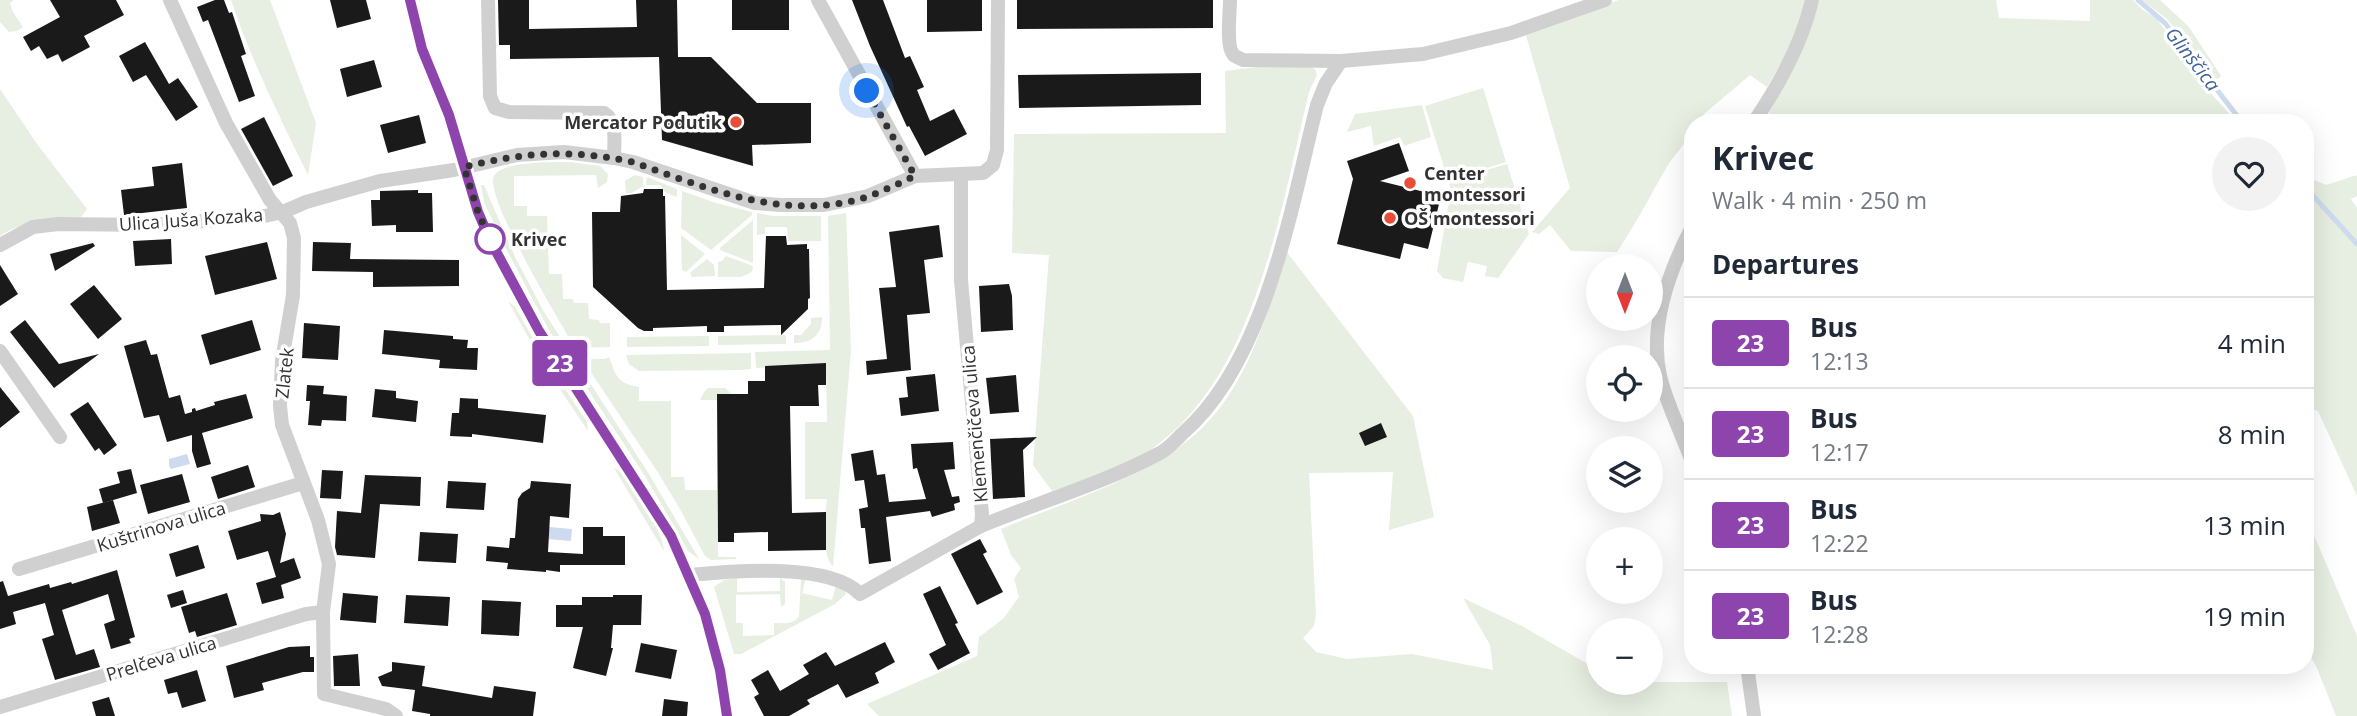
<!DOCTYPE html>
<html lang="en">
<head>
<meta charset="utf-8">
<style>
	:root { --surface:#fff; --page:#f2f2f3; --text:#1f2937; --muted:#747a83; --line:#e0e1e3 }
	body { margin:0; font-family:"Open Sans",sans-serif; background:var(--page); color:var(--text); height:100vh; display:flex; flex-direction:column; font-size:26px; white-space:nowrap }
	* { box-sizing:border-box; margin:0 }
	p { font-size:23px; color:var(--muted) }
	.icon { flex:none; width:38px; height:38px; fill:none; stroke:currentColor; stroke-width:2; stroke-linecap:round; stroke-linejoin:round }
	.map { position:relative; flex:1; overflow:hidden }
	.drawer { position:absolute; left:1684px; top:114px; width:630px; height:560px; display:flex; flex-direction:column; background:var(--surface); border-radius:28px; box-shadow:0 7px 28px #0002 }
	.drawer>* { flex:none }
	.badge { padding:0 14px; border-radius:5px; font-size:24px; line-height:46px }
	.needle { width:46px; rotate:180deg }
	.fabs { position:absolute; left:1586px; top:254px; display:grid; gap:14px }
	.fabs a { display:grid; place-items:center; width:77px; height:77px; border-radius:50%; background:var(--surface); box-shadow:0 7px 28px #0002; font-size:35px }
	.you { position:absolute; width:35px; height:35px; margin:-18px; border:5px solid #fff; border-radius:50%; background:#1a73e8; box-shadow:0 0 0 10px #1a73e833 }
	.map>.badge { position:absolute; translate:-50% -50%; box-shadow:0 0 0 4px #fff }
	h2 { padding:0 28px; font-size:26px; line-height:63px }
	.round { display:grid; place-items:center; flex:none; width:74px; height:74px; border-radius:37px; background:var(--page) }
	.head { display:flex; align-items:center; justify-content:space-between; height:119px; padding:0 28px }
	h1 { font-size:33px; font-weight:700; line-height:52px }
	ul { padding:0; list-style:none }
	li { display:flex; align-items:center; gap:21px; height:91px; padding:0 28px; border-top:2px solid var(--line) }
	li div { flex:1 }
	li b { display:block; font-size:26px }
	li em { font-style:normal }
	li .badge { min-width:77px; font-weight:700; text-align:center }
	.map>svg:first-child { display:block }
</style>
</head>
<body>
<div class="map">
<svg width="2357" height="716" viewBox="0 0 2357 716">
	<rect width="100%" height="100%" fill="#fff"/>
	<!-- green -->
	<g fill="#e6efe1">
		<polygon points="0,0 14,0 10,3 13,12 23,27 17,31 9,32 0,22"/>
		<path d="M 231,0 L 270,0 L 316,123 L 308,175 C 280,118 251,60 231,0 Z"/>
		<path d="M 1619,0 L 1806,0 L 1794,41 L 1767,87 L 1750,75 L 1704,114 L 1698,122 L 1692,122 C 1692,140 1673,155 1665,170 C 1649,198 1635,225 1617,252 L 1571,251 L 1550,225 L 1539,234 L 1532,232 L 1570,188 L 1525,32 Z"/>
		<polygon points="1816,0 1996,0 1999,18 2090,21 2090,0 2133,0 2143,10 2156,18 2203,80 2205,87 2237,122 1765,122 1800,50"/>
		<polygon points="2142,0 2160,0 2189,27 2221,76 2215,81 2167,19"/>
		<path d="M 1273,65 L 1306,65 L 1315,69 L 1317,75 L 1309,92 C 1281,207 1255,380 1150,450 C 1120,470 1086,480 1052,491 L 1033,465 L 1049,255 L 1012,253 L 1014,134 L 1226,133 L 1225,71 Z"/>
		<polygon points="1483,88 1506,162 1448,180 1425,106"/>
		<path d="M 0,89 L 37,144 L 87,209 L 81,217 C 54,220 23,220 0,236 Z"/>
		<polygon points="1422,105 1431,137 1404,146 1400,137 1374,146 1371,126 1347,132 1355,114"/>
		<path d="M 570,162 L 600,166 L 608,174 L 607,182 L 598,188 L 596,175 L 514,176 L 514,206 L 527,206 L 527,216 L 547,216 L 549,274 L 562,274 L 563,299 L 573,299 L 574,303 L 588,303 L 589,319 L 599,320 L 600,323 L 610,323 L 610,347 L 575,348 C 562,325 483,195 494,176 C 502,161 554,162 570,162 Z"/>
		<polygon points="1507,164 1529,234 1498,278 1485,276 1487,266 1468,262 1463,282 1443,278 1437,271 1451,190 1448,181"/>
		<polygon points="635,175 643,177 643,186 632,193 626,193 625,181"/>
		<polygon points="2357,175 2357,196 2351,199 2357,208 2357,496 2318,411 2305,407 2305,176 2326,185"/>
		<polygon points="647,177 677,189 677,197 665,192 660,185 646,185"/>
		<polygon points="481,185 484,185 515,257 544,312 649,474 699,559 688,551 645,476 550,332 504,245 484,202"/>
		<polygon points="682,191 716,203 752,212 752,215 711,250 681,228"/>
		<polygon points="757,213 773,216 821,216 821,241 788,241 787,227 765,227 765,234 757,235"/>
		<path d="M 846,213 L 851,350 L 833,567 C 820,551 825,518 827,499 L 805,499 L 805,422 L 827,422 L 826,364 L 756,368 L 755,352 L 830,350 L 828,216 Z"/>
		<polygon points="753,220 753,263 720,250 720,248"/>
		<polygon points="681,235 705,254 686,272 682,270"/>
		<path d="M 1286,251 L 1413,416 L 1434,517 L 1389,530 L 1393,472 L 1309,473 L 1316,615 L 1314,626 L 1303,638 L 1316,652 L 1347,659 L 1412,654 L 1493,670 L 1490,645 L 1463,598 L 1522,626 L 1598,670 L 1598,682 L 1727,682 L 1732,716 L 879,716 L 867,704 L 977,656 L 979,637 L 1003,619 L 1019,597 L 1014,579 L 1021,568 L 1011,555 L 1001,529 C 1066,501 1156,476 1205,425 C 1249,380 1269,310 1286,251 Z"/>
		<polygon points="726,256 753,266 752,272 741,277 718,277 718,262 722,261"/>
		<polygon points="707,259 714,265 715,276 692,277 690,273"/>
		<polygon points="508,301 515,307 543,356 587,422 588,431 545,367"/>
		<path d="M 822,317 C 822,336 811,343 794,343 L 794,335 L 801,335 L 811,324 L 811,318 Z"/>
		<polygon points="786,335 786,344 718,345 718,336"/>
		<polygon points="709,336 709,346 627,347 627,337"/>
		<polygon points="751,353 751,369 740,370 639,371 629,364 626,355"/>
		<path d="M 609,357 C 616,374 615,383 639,387 L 639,401 L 671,401 L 671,477 L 684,477 L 685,490 L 717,490 L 718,557 L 736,557 L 736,559 L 711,560 L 705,556 L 680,509 L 657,471 L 582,359 L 605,359 Z"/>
		<polygon points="708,388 725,388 732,394 717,394 717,400 700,400 704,392"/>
		<path d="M 614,468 L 620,471 C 634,492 662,527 664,551 Z"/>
		<polygon points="2305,514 2357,636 2357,716 2336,716 2317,668 2305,647"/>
		<path d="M 737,578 L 737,592 L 780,591 L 780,578 L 785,582 L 785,604 L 781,607 L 780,594 L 736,595 L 736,623 L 743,623 L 743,636 L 774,635 L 774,623 C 784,623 792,625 799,617 L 801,579 L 806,578 L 802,593 L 832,600 L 836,585 L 845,590 L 846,594 L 835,604 L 741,654 L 734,654 L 714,587 L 724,580 Z"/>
	</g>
	<!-- water -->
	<g fill="#cedbee">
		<polygon points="187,454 190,464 171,469 169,466 169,459"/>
		<polygon points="549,527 572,529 571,541 547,539"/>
	</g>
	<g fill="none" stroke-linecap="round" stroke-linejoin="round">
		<!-- stream -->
		<g stroke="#cedbee" stroke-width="5">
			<polyline points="2138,0 2165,23 2242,122"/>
			<polyline points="2305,187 2357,244"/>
		</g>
	</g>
	<!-- building -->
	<g fill="#1a1a1a">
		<polygon points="50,0 116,0 124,15 84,36 90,47 62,62 58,54 47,59 39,46 31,51 23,37 60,17"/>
		<polygon points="215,0 224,0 229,13 232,12 246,54 241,56 255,96 239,102 208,20 203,22 197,7"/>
		<polygon points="330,0 366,0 371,19 337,28"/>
		<polygon points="498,0 529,0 529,29 637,27 636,0 677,0 678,57 711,57 757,103 811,103 811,143 752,145 753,166 662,140 659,57 510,59 510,45 499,45"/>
		<rect x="732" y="0" width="57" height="30"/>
		<polygon points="852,0 883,0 905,58 910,56 924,87 917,90 930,121 954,109 967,134 925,156 909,126 907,127 870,46"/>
		<polygon points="927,0 982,0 982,31 927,32"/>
		<polygon points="1017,0 1213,0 1213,28 1017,29"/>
		<polygon points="145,42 169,84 178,78 198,107 176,121 146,75 133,82 119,56"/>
		<polygon points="374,60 382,87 347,97 340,69"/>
		<polygon points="1201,73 1201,105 1019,108 1018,75"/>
		<polygon points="419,115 426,143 388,153 380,125"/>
		<polygon points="264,117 293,176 273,186 241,129"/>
		<polygon points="1399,143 1409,171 1380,181 1441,196 1428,249 1404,243 1400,259 1337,244 1353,179 1347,161"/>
		<polygon points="182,163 187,208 124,215 121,190 154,186 152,167"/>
		<polygon points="644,189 663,189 663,196 665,196 667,290 764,288 766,236 786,236 787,245 807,244 807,249 809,249 810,298 808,299 808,309 781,335 781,325 724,326 724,332 707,332 707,326 653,328 653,331 644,331 638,328 593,287 592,212 620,212 621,196 643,193"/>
		<polygon points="418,190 418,193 432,193 433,232 396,232 396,225 372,226 371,200 380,200 380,191"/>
		<polygon points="939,225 943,257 924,260 930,313 907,315 911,370 867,375 866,361 887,359 879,288 896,287 889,232"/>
		<polygon points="171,239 172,264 135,266 133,241"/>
		<polygon points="267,242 277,279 215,295 205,256"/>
		<polygon points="313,242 351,243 350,259 459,260 459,286 373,287 373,272 312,271"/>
		<polygon points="93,243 95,246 55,271 50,254"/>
		<polygon points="0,265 18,294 0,306"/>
		<polygon points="1009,284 1012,296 1013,330 981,332 979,286"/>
		<polygon points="94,285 122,319 98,339 70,304"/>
		<polygon points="25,320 59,364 99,354 54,388 10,332"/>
		<polygon points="252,320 261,350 210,365 201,335"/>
		<polygon points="304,323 340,326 338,360 302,358"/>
		<polygon points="384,330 453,336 453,339 468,340 467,348 478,348 477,370 439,368 440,360 382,354"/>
		<polygon points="146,340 151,355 157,354 169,398 180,395 185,414 192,412 192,409 195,408 196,411 215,405 214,402 246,394 253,418 202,433 211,464 197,468 192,451 192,435 167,442 159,415 144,418 124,346"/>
		<polygon points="826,363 826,385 818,385 819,406 790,406 792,513 826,512 826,550 768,551 768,532 734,533 734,542 718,542 717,394 748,394 748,381 765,381 765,366"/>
		<polygon points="935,374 939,411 901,416 899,398 908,397 906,377"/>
		<polygon points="1016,375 1019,412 990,414 986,378"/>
		<polygon points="307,385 324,386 323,394 347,396 346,421 322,420 321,426 308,425 310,401 306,401"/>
		<polygon points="0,387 20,412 0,428"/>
		<polygon points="375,389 396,391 396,398 418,401 416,422 372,417"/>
		<polygon points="460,398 478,399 478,408 546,415 543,443 472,434 472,437 450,436 452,413 459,413"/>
		<polygon points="88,402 117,445 104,455 99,448 95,451 70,414"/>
		<polygon points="1381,423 1387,437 1365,446 1359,433"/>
		<polygon points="1037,437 1023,450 1025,497 993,499 990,439"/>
		<polygon points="953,442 955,469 944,470 952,497 959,496 960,502 954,504 955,510 932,517 930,511 886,517 891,561 869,564 865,528 861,528 859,509 868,507 864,480 855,481 851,454 873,450 877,475 885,474 889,502 926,499 917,468 913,469 911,444"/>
		<polygon points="248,465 255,487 218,499 211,477"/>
		<polygon points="131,469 137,493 103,503 99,489 120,483 117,472"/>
		<polygon points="322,470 343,471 341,499 320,498"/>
		<polygon points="182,474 190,502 148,514 140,485"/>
		<polygon points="365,475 421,477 420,506 380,504 375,558 337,555 335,547 337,511 361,513"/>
		<polygon points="448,481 486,483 484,510 446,508"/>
		<polygon points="531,481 571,484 569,518 550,516 548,552 583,554 583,527 603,527 603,536 625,536 625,565 560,565 560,572 546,570 546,572 507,569 508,563 486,561 487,546 509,548 510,538 515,538 518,499 522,493 530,488"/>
		<polygon points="113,500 120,523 92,531 87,507"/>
		<polygon points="280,512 286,534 280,563 294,558 301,578 281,585 284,598 262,604 256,583 276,577 268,551 237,560 228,531 261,521 260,514 273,515"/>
		<polygon points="420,532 458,534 456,563 418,561"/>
		<polygon points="980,539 987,552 983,554 1003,592 977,605 951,554"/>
		<polygon points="198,545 205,568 176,577 169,554"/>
		<polygon points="117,570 135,637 129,639 131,643 111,649 104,624 115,620 108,594 62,610 76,655 94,649 100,667 55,680 42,639 54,635 45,603 13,612 16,624 0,629 0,582 3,581 8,596 49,584 50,588 71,582 72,584"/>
		<polygon points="940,586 958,623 955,624 970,653 938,670 929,654 946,645 923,594"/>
		<polygon points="183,590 187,603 171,608 167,595"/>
		<polygon points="227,593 237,625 197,637 195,631 189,633 181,607"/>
		<polygon points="343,593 378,596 376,623 340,620"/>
		<polygon points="406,595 450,597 448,626 404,623"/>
		<polygon points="613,595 642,595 641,625 613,625 611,648 613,648 606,676 573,668 583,627 556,627 556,605 582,605 582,597 613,597"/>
		<polygon points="482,600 521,602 519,636 481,634"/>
		<polygon points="885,642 895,662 875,673 879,683 846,698 838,684 807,700 810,704 789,716 764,716 754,697 759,694 751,680 768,670 780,691 809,674 803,665 826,652 835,666"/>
		<polygon points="641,643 677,650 671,679 635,672"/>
		<polygon points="310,646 310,657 314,657 314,672 303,672 262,683 264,690 234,698 226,666 289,647"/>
		<polygon points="358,654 360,686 334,686 333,656"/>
		<polygon points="392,662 425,666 422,686 492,698 494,686 536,692 533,716 430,716 430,714 412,711 415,690 382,686 378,677 392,671"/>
		<polygon points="197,670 206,701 182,708 177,692 168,694 164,680"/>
		<polygon points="109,697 115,716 96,716 92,702"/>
		<polygon points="664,699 688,702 687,716 662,716"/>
	</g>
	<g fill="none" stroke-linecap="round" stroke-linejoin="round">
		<!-- street -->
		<g stroke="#d0d0d0" stroke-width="14">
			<polyline points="170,0 226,123 270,200 290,223 294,238 293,295 282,361 280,406 282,425 318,520 329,564 323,612 324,694 386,709 396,716"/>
			<polyline points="410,0 422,49 449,115 478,212 491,241 539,331 671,536 705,614 720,670 727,716"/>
			<path d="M 488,0 L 490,96 L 495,108 L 509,112 L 604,113 C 618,122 614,143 614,158"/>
			<polyline points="818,0 915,176"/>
			<path d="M 1230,0 C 1230,12 1226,46 1233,54 C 1235,57 1240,58 1243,60 L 1341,61 L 1423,54 L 1511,33 L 1605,0"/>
			<path d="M 1754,122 C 1779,85 1802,44 1812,0"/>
			<path d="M 1692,227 C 1669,271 1649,326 1660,376 C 1667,405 1682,434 1692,462"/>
			<polyline points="0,245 33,227 58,224 150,225 260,217 283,212 306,202 380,181 454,170 517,155 564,152 614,158 633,162 755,203 780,205 824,205 868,196 915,176 983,173 993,165 997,150 998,0"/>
			<polyline points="0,351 60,437"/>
			<path d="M 981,526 C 1039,502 1102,484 1158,454 C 1167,450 1175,441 1182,434 C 1266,362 1291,208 1317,105 L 1326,83 L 1341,61"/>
			<polyline points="19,569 303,483"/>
			<path d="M 689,575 C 731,571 830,562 860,594 L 981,526 L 982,514 L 961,280 L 961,175"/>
			<polyline points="1747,665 1754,716"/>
			<polyline points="0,707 306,614 323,612"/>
		</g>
	</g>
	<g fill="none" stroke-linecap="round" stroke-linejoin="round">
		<defs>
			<polyline id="line" points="410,0 422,49 449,115 478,212 491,242 539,331 671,536 705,614 720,670 727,716"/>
		</defs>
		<!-- line casing -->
		<use href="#line" stroke="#fff" stroke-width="16"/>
		<!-- line -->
		<use href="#line" stroke="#8e44ad" stroke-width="10"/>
		<!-- walk -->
		<path stroke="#333" stroke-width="7" stroke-dasharray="0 12.6" d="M 490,239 L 491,242 L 478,212 L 464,167 C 524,152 572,149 633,162 C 709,189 788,223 870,196 C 885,190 900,183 915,176 L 867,91"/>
	</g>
	<!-- markers -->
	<g fill="#e74e38" stroke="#fff" stroke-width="2.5">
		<circle cx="736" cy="122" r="7"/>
		<circle cx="1410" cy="183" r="7"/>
		<circle cx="1390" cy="218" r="7"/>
	</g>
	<circle fill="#fff" stroke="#8e44ad" stroke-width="3.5" cx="490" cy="239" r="14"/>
	<g text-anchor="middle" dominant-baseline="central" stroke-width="7" stroke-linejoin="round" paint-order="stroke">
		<!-- poi labels -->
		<g font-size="18" font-weight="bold" fill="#333" stroke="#fff" text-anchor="start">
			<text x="722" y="122" text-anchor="end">Mercator Podutik</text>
			<text x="1424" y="173">Center<tspan x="1424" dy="21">montessori</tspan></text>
			<text x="1404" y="218">OŠ montessori</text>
		</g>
		<!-- street labels -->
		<g font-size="18" fill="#333" stroke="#fff">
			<text transform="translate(191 219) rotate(-4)">Ulica Juša Kozaka</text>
			<text transform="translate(284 373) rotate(-84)">Zlatek</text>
			<text transform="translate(974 424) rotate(-95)">Klemenčičeva ulica</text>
			<text transform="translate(161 526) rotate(-17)">Kuštrinova ulica</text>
			<text transform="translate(161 658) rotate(-17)">Prelčeva ulica</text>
		</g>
		<!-- stop labels -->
		<g font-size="18" font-weight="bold" fill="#333" stroke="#fff" text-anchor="start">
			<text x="511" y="239">Krivec</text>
		</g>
		<!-- water labels -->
		<g font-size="19" font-style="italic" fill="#3e6397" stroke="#fff">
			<text transform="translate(2193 59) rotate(52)">Glinščica</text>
		</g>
	</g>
</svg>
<div class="fabs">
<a><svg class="needle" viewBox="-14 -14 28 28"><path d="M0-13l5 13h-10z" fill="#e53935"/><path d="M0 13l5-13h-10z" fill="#747a83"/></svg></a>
<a><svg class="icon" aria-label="locate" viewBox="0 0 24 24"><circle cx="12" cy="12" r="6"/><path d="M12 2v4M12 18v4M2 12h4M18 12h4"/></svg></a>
<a><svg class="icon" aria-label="layers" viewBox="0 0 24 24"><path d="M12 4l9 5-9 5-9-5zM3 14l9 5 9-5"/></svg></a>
<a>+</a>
<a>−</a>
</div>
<div class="you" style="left:867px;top:91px"></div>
<b class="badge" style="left:560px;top:363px;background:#8e44ad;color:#fff">23</b>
<section class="drawer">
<div class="head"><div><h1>Krivec</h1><p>Walk · 4 min · 250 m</p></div><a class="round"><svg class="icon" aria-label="heart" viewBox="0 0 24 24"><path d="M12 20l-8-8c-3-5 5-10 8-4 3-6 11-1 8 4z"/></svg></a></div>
<h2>Departures</h2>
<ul>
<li><span class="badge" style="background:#8e44ad;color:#fff">23</span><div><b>Bus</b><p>12:13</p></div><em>4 min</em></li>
<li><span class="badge" style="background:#8e44ad;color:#fff">23</span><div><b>Bus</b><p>12:17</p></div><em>8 min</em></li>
<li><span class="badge" style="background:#8e44ad;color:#fff">23</span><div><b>Bus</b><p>12:22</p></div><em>13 min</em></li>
<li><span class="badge" style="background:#8e44ad;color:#fff">23</span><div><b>Bus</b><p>12:28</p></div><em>19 min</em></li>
</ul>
</section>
</div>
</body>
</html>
